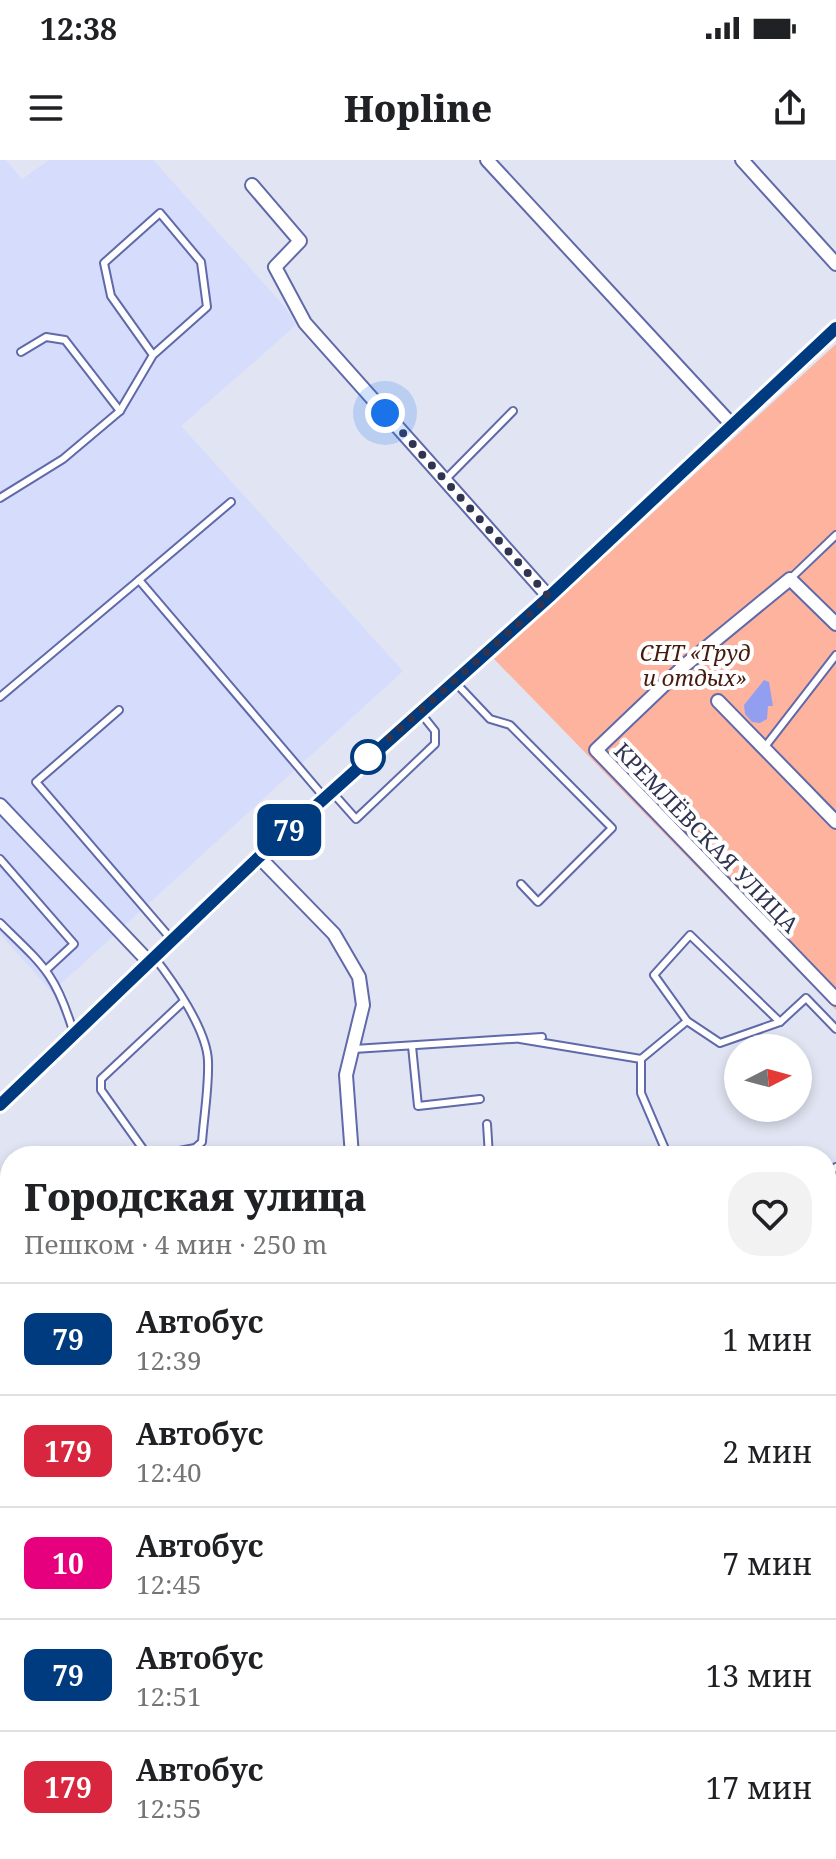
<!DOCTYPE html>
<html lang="ru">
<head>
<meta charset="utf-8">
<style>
	:root { --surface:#fff; --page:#f2f2f2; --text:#202124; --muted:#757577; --line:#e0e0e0 }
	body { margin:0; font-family:"Noto Serif",serif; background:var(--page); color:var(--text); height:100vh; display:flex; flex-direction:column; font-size:30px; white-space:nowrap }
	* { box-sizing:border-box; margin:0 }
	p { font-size:26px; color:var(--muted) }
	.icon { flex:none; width:44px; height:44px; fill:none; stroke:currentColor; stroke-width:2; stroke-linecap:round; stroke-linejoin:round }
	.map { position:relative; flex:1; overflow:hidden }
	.side { position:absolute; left:0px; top:986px; width:836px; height:714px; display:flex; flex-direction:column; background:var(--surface); border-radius:32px 32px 0 0; box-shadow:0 4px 12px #0003 }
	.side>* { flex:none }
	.badge { padding:0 16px; border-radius:12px; font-size:28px; line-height:52px }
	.needle { width:52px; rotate:84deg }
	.controls { position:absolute; left:724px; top:874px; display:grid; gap:16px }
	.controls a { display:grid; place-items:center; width:88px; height:88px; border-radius:50%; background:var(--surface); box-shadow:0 4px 12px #0003; font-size:40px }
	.you { position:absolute; width:40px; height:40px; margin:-20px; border:6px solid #fff; border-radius:50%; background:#1a73e8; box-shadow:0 0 0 12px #1a73e833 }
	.map>.badge { position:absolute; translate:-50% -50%; box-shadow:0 0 0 4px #fff }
	.round { display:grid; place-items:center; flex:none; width:84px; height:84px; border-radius:32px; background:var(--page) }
	.summary { display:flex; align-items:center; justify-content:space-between; height:136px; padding:0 24px }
	h1 { font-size:38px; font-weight:800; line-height:60px }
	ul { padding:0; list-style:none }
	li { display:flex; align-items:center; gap:24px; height:112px; padding:0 24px; border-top:2px solid var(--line) }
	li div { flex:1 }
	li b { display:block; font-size:30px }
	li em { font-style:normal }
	li .badge { min-width:88px; font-weight:700; text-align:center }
	.status { display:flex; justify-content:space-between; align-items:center; height:56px; padding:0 40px; background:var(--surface); direction:ltr }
	.status svg { height:22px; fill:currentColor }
	header { display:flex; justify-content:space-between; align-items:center; height:104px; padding:0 24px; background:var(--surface); font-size:36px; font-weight:800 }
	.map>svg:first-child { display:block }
</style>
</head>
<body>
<div class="status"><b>12:38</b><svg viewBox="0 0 49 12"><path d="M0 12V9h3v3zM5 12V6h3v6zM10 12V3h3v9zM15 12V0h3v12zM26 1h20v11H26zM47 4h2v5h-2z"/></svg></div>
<header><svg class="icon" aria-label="menu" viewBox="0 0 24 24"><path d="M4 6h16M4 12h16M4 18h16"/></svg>Hopline<svg class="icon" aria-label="share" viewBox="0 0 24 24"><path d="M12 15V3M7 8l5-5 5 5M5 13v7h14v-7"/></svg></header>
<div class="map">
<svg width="836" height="1699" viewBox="0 0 836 1699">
	<rect width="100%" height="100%" fill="#e1e5f3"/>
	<!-- built -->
	<polygon fill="#d5dcfc" points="0,0 6,0 22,19 49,0 153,0 285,147 296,165 181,266 403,511 52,832 0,774"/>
	<!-- green -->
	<polygon fill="#fdb39e" points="836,184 836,850 494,499"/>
	<!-- forest -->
	<g fill="#f4977d">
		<polygon points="826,1552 836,1595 836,1681 830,1687 826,1683"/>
		<polygon points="584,1690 739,1690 748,1699 593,1699"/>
	</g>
	<!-- water -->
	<polygon fill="#929ff1" points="764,520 769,522 773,546 768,546 767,559 760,563 752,562 745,554 744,545"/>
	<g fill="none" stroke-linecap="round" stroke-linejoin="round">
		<defs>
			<g id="lane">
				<polyline points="21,192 46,177 65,180 120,251"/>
				<polyline points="445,320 513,251"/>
				<polyline points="0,338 63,299 120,251 153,195 207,147 201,102 160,53 104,103 111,136 153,195"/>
				<polyline points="790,419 836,375"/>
				<polyline points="139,420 231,342"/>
				<polyline points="454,521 490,559 510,565 612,668 538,742 521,724"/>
				<polyline points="0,537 139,420 324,637"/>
				<polyline points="119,550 36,622 172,780"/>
				<polyline points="764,588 836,495"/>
				<polyline points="332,632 356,659 435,584 435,571 419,551"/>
				<polyline points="0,699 74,784 47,809"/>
				<path d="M 0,763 C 44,806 56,814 74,874"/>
				<polyline points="687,861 654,815 690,775 780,862"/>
				<polyline points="520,879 641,899 687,861 720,883 780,862 806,838 836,869"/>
				<polyline points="412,886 418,946 480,939"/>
				<polyline points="354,889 542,877"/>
				<polyline points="641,899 641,933 668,996"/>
				<polyline points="487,964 489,996"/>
				<polyline points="148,996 101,930 101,919 183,842"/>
				<path d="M 153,996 L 195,988 L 202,982 C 204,955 209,927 208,901 C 207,870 173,821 154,797"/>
				<polyline points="826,1016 836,1007"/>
				<polyline points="0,1038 10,1030"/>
				<polyline points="0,1076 10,1068"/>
				<polyline points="826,1121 836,1111"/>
				<polyline points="826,1172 836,1161"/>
				<polyline points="0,1405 10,1397"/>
				<polyline points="826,1455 836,1471"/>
				<polyline points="0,1503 10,1495"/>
				<polyline points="0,1689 10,1681"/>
				<polyline points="78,1690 85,1699"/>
				<polyline points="283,1690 290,1699"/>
				<polyline points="501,1690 510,1699"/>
				<polyline points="571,1690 580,1699"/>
				<polyline points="728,1690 737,1699"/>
				<polyline points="821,1690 830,1699"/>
				<polyline points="151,1699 163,1690"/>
				<polyline points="174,1699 187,1690"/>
			</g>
			<g id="street">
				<polyline points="487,0 733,266"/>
				<polyline points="742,0 836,104"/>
				<polyline points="252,25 300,81 275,107 305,163 549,437"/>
				<polyline points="836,464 790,419 684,506 596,590 836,839"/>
				<polyline points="718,541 836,662"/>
				<polyline points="0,645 149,802"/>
				<polyline points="259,697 334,774 359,817 363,845 346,915 352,996"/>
				<polyline points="0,945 259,697 549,437 836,168"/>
				<polyline points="428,1690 434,1699"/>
			</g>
		</defs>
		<!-- lane casing -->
		<use href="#lane" stroke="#6069a9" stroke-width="10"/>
		<!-- street casing -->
		<use href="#street" stroke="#6069a9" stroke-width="16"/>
		<!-- lane -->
		<use href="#lane" stroke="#fff" stroke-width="6"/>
		<!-- street -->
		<use href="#street" stroke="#fff" stroke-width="12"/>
	</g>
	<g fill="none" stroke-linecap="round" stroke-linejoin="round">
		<defs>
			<polyline id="line" points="0,945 259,697 549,437 836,168"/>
		</defs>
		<!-- line casing -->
		<use href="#line" stroke="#fff" stroke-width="18"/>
		<!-- line -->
		<use href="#line" stroke="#003b80" stroke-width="12"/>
		<!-- walk -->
		<polyline stroke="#303451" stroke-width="8" stroke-dasharray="0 14.4" points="368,597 549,437 385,253"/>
	</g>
	<!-- markers -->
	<circle fill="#fff" stroke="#003b80" stroke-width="4" cx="368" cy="597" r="16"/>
	<g text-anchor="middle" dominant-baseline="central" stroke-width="8" stroke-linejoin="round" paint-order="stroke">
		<!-- park labels -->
		<g font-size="22" font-style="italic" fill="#461a0e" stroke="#fff">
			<text x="695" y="492">СНТ «Труд<tspan x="695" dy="25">и отдых»</tspan></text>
		</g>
		<!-- street labels -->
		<g font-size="22" fill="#303451" stroke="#fff">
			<text transform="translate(707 677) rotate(46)">КРЕМЛЁВСКАЯ УЛИЦА</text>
		</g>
	</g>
</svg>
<div class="controls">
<a><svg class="needle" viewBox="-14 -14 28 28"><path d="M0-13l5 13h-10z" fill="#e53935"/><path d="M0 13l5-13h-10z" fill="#757577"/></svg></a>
</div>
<div class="you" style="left:385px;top:253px"></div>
<b class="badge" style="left:289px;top:670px;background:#003b80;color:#fff">79</b>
<section class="side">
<div class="summary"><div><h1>Городская улица</h1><p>Пешком · 4 мин · 250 m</p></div><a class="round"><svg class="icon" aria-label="heart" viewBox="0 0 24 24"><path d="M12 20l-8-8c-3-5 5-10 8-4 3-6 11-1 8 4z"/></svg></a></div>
<ul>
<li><span class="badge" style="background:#003b80;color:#fff">79</span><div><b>Автобус</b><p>12:39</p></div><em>1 мин</em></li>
<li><span class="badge" style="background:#d7263d;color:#fff">179</span><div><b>Автобус</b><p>12:40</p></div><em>2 мин</em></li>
<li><span class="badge" style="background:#e6007e;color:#fff">10</span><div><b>Автобус</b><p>12:45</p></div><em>7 мин</em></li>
<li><span class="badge" style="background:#003b80;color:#fff">79</span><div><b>Автобус</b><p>12:51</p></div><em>13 мин</em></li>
<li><span class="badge" style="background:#d7263d;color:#fff">179</span><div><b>Автобус</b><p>12:55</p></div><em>17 мин</em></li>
</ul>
</section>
</div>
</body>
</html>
